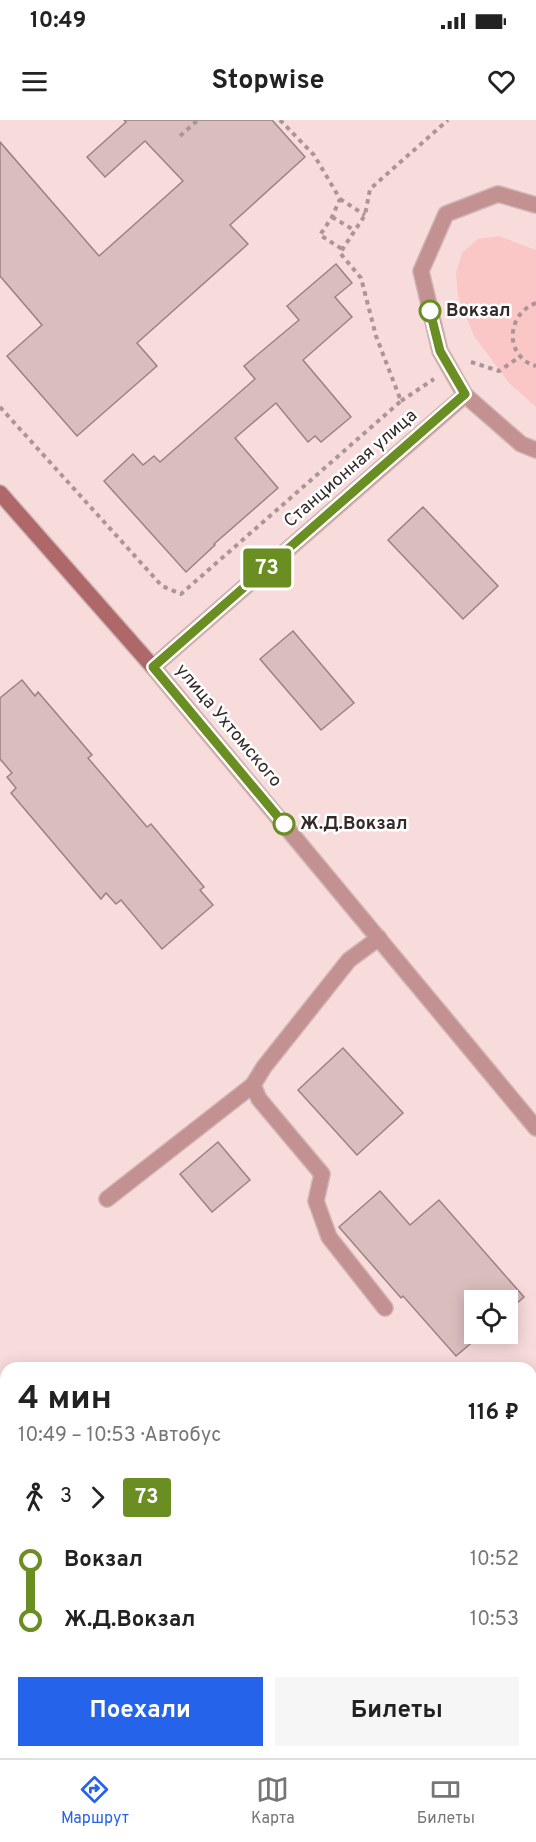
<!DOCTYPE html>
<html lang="ru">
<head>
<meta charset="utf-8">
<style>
	:root { --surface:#fff; --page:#f6f6f6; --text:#222; --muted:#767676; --line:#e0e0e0; --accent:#2563eb }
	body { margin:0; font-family:Overpass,sans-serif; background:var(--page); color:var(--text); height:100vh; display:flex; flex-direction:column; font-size:22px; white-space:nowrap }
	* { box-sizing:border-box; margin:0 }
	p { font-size:20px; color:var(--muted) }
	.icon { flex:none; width:33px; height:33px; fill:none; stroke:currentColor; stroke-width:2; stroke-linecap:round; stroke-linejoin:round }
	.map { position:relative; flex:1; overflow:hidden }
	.sheet { position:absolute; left:0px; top:1242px; width:537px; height:396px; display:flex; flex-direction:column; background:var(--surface); border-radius:18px 18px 0 0; box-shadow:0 3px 15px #0003 }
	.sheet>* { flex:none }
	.badge { padding:0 12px; border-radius:4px; font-size:21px; line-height:39px }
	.controls { position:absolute; left:464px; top:1170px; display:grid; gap:12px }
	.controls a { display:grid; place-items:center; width:54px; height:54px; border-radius:0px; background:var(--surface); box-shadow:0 3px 15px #0003; font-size:30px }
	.map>.badge { position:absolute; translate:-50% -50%; box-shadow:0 0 0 3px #fff }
	.legs { display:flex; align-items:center; gap:9px; height:66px; padding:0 18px; font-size:20px }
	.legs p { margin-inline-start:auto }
	.headline { display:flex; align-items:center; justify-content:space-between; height:102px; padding:0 18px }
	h1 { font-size:33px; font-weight:700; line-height:45px }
	.action { display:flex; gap:12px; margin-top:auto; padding:12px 18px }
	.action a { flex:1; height:69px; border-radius:0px; background:var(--accent); color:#fff; font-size:24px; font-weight:700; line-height:69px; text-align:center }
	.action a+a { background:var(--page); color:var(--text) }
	ul { padding:0 18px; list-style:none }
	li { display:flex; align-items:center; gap:21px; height:60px; font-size:22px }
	li i { display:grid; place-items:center; width:9px; height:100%; margin:0 8px; background:currentColor }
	li i::after { content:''; width:15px; height:15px; margin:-8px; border:4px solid; border-radius:50%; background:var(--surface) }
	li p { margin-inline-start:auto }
	li:first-child i { background:linear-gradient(#0000 50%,currentColor 0) }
	li:last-child i { background:linear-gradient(currentColor 50%,#0000 0) }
	.status { display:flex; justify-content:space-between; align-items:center; height:42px; padding:0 30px; background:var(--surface); direction:ltr }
	.status svg { height:16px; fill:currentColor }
	header { display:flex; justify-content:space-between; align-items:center; height:78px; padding:0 18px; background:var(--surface); font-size:27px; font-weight:700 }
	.tab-bar { display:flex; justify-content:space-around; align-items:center; height:84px; border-top:2px solid var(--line); background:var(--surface); font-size:16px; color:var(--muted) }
	.tab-bar a { display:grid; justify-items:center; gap:3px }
	.tab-bar .on { color:var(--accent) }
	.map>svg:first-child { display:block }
</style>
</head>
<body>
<div class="status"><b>10:49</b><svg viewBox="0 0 49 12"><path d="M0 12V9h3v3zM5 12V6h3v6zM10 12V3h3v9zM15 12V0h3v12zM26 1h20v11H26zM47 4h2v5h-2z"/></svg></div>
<header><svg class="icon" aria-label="menu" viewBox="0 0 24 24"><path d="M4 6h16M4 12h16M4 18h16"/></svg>Stopwise<svg class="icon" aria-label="heart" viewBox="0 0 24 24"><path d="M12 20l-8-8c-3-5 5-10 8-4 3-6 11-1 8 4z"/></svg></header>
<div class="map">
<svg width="536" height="1638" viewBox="0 0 536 1638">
	<rect width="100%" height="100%" fill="#f8dcdb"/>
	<!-- built -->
	<polygon fill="#f2cdcc" points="0,1432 6,1439 6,1567 0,1573"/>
	<!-- green -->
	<polygon fill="#fac6c6" points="499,116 536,130 536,287 509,263 474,216 458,176 456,153 462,133 478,119"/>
	<!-- building -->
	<g fill="#dabebe" stroke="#9c8282" stroke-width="1.5">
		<polygon points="124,0 272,0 305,37 230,105 248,124 137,223 157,246 77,316 7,236 42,205 0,156 0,22 99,136 183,61 145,21 105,57 87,37 126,2"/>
		<polygon points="336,144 352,163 335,177 352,197 303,240 351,297 321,322 315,316 308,322 276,283 235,318 278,368 214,424 215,425 186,452 104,361 133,334 143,345 154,336 160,342 255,259 244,246 299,200 287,186"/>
		<polygon points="423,387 498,466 463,499 388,420"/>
		<polygon points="293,511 354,583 321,610 260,539"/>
		<polygon points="22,560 35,576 38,572 92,635 88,638 147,707 151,704 204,767 200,770 213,785 162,829 121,780 116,784 106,773 101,779 11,673 16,668 7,657 12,653 0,639 0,578"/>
		<polygon points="343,928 403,993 357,1035 298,970"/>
		<polygon points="218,1022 250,1060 212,1092 180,1054"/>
		<polygon points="380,1071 410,1105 439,1080 524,1177 507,1192 507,1180 474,1180 474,1214 482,1214 456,1236 403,1176 401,1178 339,1107"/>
	</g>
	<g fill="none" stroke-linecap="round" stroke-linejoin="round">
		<defs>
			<polyline id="service" points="536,85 498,74 446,94 421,151 440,231 465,275 521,324 536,330"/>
			<g id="minor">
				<polyline points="153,547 465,275"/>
				<polyline points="379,818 349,840 264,947 253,965 259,979 322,1054 316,1081 329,1117 385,1188"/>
				<polyline points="107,1079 253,965"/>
			</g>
			<g id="tertiary">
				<polyline points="153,547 536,1008"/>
				<polyline points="531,1621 536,1617"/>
				<polyline points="510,1638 518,1632"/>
			</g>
			<polyline id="secondary" points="0,373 153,547"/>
		</defs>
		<!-- service casing -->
		<use href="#service" stroke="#d1b8b7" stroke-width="18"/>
		<!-- minor casing -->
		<use href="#minor" stroke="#d1b8b7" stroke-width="18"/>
		<!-- tertiary casing -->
		<use href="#tertiary" stroke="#d1b8b7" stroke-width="18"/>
		<!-- secondary casing -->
		<use href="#secondary" stroke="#d1b8b7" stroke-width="18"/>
		<!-- path -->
		<g stroke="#ab9695" stroke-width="4" stroke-dasharray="4.5 4.5" stroke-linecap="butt">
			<polyline points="280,0 314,35 340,79 332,97 320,115 342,129"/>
			<polyline points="180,16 198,0"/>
			<polyline points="340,79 365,95"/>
			<polyline points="332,97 354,110"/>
			<path d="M 536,183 C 506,194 504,237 536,246"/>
			<polyline points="471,242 499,251 521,236"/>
			<polyline points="401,281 434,259"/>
			<polyline points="0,287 162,466 181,474 401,281 376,216 361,158 340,133 365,95 370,69 448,0"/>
		</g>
		<!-- service -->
		<use href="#service" stroke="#c39191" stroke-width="15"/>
		<!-- minor -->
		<use href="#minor" stroke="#c39191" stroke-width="15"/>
		<!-- tertiary -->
		<use href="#tertiary" stroke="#c39191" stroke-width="15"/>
		<!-- secondary -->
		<use href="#secondary" stroke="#af686a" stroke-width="15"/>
	</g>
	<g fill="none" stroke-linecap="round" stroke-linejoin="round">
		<defs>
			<polyline id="line-1" points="284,704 153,547 465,274 440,231 430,191"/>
		</defs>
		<!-- line-1 casing -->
		<use href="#line-1" stroke="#fff" stroke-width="14"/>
		<!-- line-1 -->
		<use href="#line-1" stroke="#6b8e23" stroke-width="9"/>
	</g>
	<!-- markers -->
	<g fill="#fff" stroke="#6b8e23" stroke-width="3">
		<circle cx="430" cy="191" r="10"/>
		<circle cx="284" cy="704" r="10"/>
	</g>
	<g text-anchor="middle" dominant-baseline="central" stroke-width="5" stroke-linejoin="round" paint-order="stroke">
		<!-- stop labels -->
		<g font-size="18" font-weight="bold" fill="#342929" stroke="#fff" text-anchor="start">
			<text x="446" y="191">Вокзал</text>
			<text x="300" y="704">Ж.Д.Вокзал</text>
		</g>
		<!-- street labels -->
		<g font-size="18" fill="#342929" stroke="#fff">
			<text transform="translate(351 349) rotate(-41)">Станционная улица</text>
			<text transform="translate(228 606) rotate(50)">улица Ухтомского</text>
		</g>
	</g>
</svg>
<div class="controls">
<a><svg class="icon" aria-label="locate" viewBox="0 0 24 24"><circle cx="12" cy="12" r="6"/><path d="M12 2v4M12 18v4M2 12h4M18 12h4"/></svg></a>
</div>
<b class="badge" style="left:267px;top:448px;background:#6b8e23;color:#fff">73</b>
<section class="sheet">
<div class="headline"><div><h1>4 мин</h1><p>10:49 – 10:53 · Автобус</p></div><b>116 ₽</b></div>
<div class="legs"><svg class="icon" aria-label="walk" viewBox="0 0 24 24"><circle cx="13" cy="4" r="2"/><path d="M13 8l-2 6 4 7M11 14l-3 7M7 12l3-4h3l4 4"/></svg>3<svg class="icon" aria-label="forward" viewBox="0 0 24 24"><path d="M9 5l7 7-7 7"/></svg><b class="badge" style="background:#6b8e23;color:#fff">73</b></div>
<ul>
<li><i style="color:#6b8e23"></i><b>Вокзал</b><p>10:52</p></li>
<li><i style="color:#6b8e23"></i><b>Ж.Д.Вокзал</b><p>10:53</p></li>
</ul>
<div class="action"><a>Поехали</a><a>Билеты</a></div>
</section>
</div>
<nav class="tab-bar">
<a class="on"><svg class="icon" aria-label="directions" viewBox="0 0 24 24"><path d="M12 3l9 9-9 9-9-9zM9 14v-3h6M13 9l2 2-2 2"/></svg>Маршрут</a>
<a><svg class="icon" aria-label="map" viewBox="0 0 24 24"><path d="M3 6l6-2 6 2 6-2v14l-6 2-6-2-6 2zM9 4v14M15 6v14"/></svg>Карта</a>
<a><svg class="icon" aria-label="tickets" viewBox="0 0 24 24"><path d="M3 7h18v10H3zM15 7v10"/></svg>Билеты</a>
</nav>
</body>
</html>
